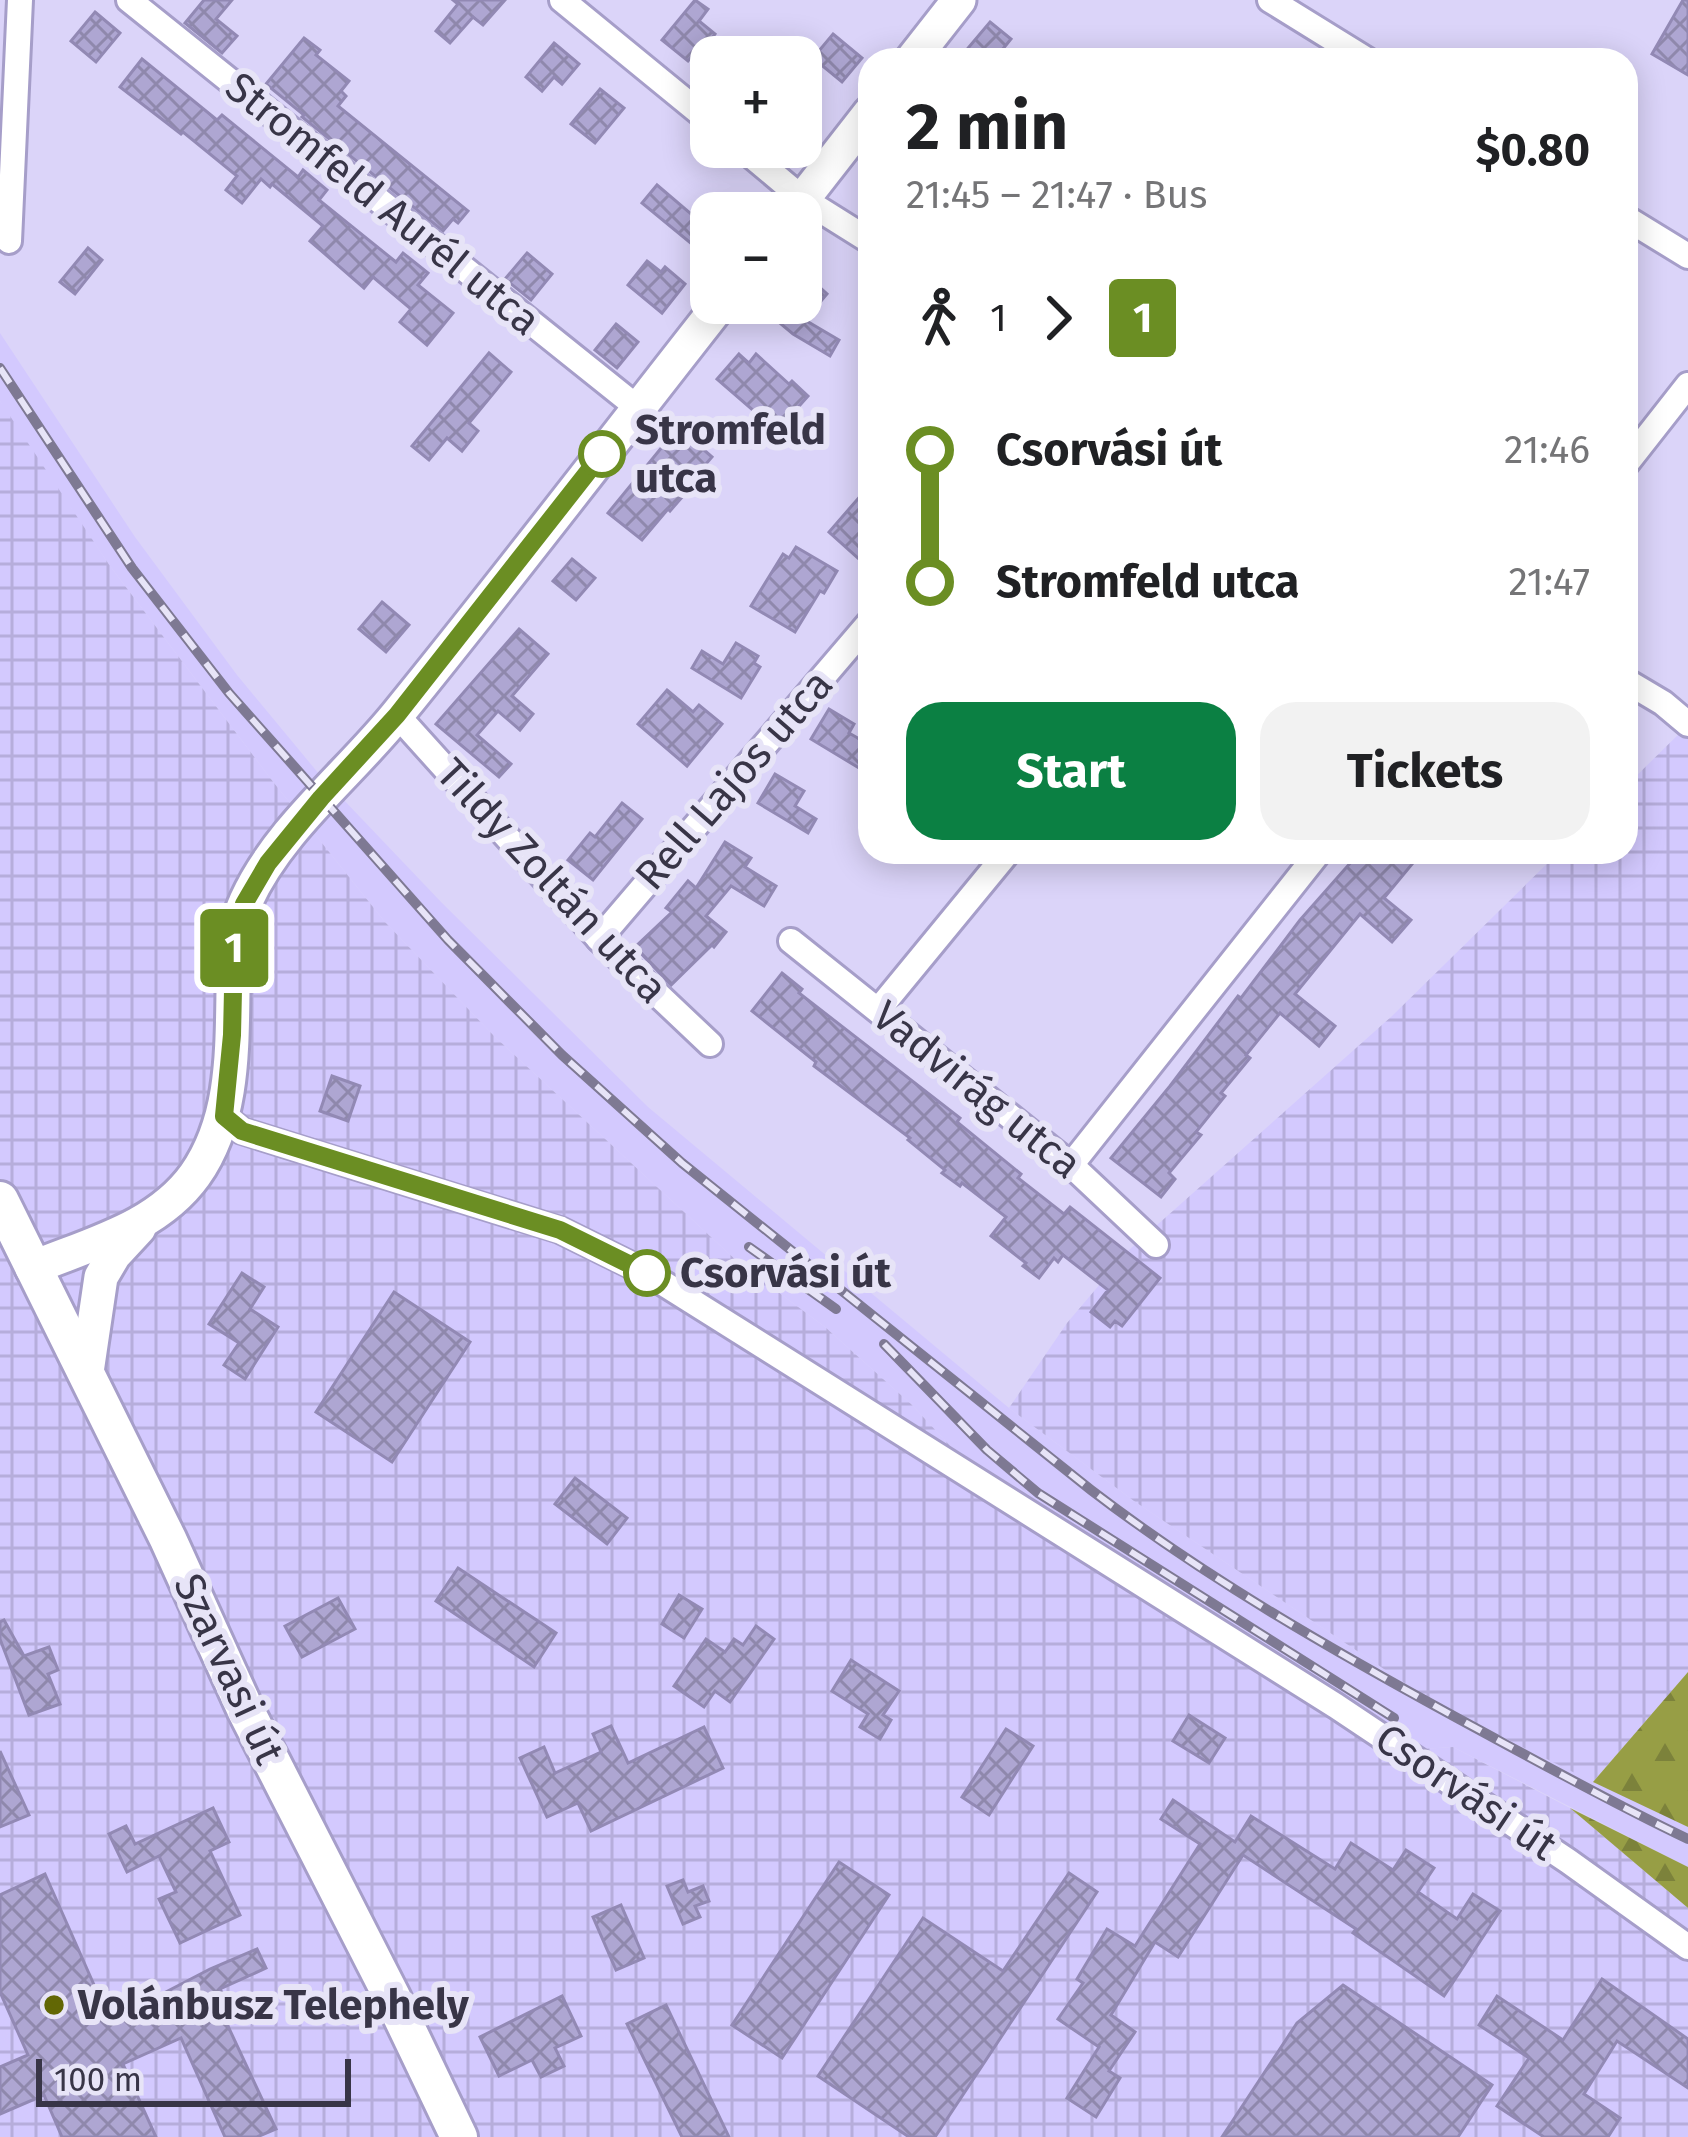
<!DOCTYPE html>
<html lang="en">
<head>
<meta charset="utf-8">
<style>
	:root { --surface:#fff; --page:#f2f2f2; --text:#202124; --muted:#757577; --accent:#0b8043 }
	body { margin:0; font-family:"Fira Sans",sans-serif; background:var(--page); color:var(--text); height:100vh; display:flex; flex-direction:column; font-size:45px; white-space:nowrap }
	* { box-sizing:border-box; margin:0 }
	p { font-size:39px; color:var(--muted) }
	.icon { flex:none; width:66px; height:66px; fill:none; stroke:currentColor; stroke-width:2; stroke-linecap:round; stroke-linejoin:round }
	.map { position:relative; flex:1; overflow:hidden }
	.drawer { position:absolute; left:858px; top:48px; width:780px; height:816px; display:flex; flex-direction:column; background:var(--surface); border-radius:36px; box-shadow:0 6px 30px #0003 }
	.drawer>* { flex:none }
	.badge { padding:0 24px; border-radius:9px; font-size:42px; line-height:78px }
	.fabs { position:absolute; left:690px; top:36px; display:grid; gap:24px }
	.fabs a { display:grid; place-items:center; width:132px; height:132px; border-radius:24px; background:var(--surface); box-shadow:0 6px 30px #0003; font-size:60px }
	.scale { position:absolute; left:36px; bottom:30px; width:315px; box-sizing:border-box; padding-left:12px; border:6px solid #383547; border-top:0; font-size:33px; line-height:42px; white-space:nowrap; color:#383547; -webkit-text-stroke:9px #e7e4f7; paint-order:stroke }
	.map>.badge { position:absolute; translate:-50% -50%; box-shadow:0 0 0 6px #fff }
	.legs { display:flex; align-items:center; gap:18px; height:132px; padding:0 48px; font-size:39px }
	.legs p { margin-inline-start:auto }
	.head { display:flex; align-items:center; justify-content:space-between; height:204px; padding:0 48px }
	h1 { font-size:66px; font-weight:700; line-height:90px }
	.button { display:flex; gap:24px; margin-top:auto; padding:24px 48px }
	.button a { flex:1; height:138px; border-radius:36px; background:var(--accent); color:#fff; font-size:48px; font-weight:700; line-height:138px; text-align:center }
	.button a+a { background:var(--page); color:var(--text) }
	ul { padding:0 48px; list-style:none }
	li { display:flex; align-items:center; gap:42px; height:132px; font-size:45px }
	li i { display:grid; place-items:center; width:18px; height:100%; margin:0 15px; background:currentColor }
	li i::after { content:''; width:30px; height:30px; margin:-15px; border:9px solid; border-radius:50%; background:var(--surface) }
	li p { margin-inline-start:auto }
	li:first-child i { background:linear-gradient(#0000 50%,currentColor 0) }
	li:last-child i { background:linear-gradient(currentColor 50%,#0000 0) }
	.map>svg:first-child { display:block }
</style>
</head>
<body>
<div class="map">
<svg width="1688" height="2137" viewBox="0 0 1688 2137">
	<defs>
		<pattern id="industrial-grid" width="8" height="8" patternUnits="userSpaceOnUse" patternTransform="scale(3)"><rect width="8" height="8" fill="#d3c9fe"/><path d="M0 4h8M4 0v8" fill="none" stroke="#b6addb"/></pattern>
		<pattern id="forest-firs" width="22" height="20" patternUnits="userSpaceOnUse" patternTransform="scale(3)"><rect width="22" height="20" fill="#979e45"/><path d="M5 1l3.5 6h-7zM16 11l3.5 6h-7z" fill="#7c823b"/></pattern>
		<pattern id="building-cross-hatch" width="8" height="8" patternUnits="userSpaceOnUse" patternTransform="scale(3)"><rect width="8" height="8" fill="#aea6d2"/><path d="M0 0l8 8M0 8l8-8" fill="none" stroke="#8f88ac"/></pattern>
	</defs>
	<rect width="100%" height="100%" fill="#dbd4f9"/>
	<!-- built -->
	<polygon fill="#d3c9fe" points="0,333 135,537 237,675 319,774 442,903 648,1107 1009,1408 1134,1501 1436,1704 1688,1827 1688,1867 1453,1747 1405,1750 968,1465 911,1404 825,1327 738,1262 494,1036 385,922 274,783 110,566 4,409 0,401"/>
	<!-- industrial -->
	<g fill="url(#industrial-grid)">
		<polygon points="0,401 110,566 274,783 385,922 494,1036 738,1262 825,1327 911,1404 968,1465 1405,1750 1453,1747 1570,1808 1688,1908 1688,2137 0,2137"/>
		<polygon points="1688,725 1688,1672 1593,1782 1436,1704 1134,1501 1009,1408 1067,1323 1129,1250 1392,1016 1559,852 1626,852 1626,786"/>
	</g>
	<!-- forest -->
	<g fill="url(#forest-firs)">
		<polygon points="1688,1672 1688,1827 1593,1782"/>
		<polygon points="1570,1808 1688,1867 1688,1908"/>
	</g>
	<!-- building -->
	<g fill="url(#building-cross-hatch)" stroke="#9289b4" stroke-width="3">
		<polygon points="204,0 232,0 216,19 237,36 222,53 185,23"/>
		<polygon points="453,0 505,0 483,25 473,17 450,43 436,31 458,4"/>
		<polygon points="695,0 708,9 699,21 715,34 702,51 699,48 688,61 662,40"/>
		<polygon points="1683,0 1688,0 1688,75 1652,54"/>
		<polygon points="95,12 120,33 96,62 71,41"/>
		<polygon points="990,22 1011,39 994,60 958,60"/>
		<polygon points="833,34 862,58 842,82 813,58"/>
		<polygon points="304,38 320,50 316,55 349,81 341,91 346,96 338,106 468,211 458,223 453,219 443,231 302,117 304,115 266,84"/>
		<polygon points="554,43 579,64 562,84 554,77 542,91 526,77"/>
		<polygon points="142,59 217,120 222,115 298,177 303,170 327,190 319,200 396,262 403,253 428,273 418,285 453,313 427,345 400,322 411,309 373,277 364,288 310,241 323,226 272,184 270,187 261,179 242,203 226,190 237,176 183,132 181,134 120,87"/>
		<polygon points="600,89 624,108 595,143 571,124"/>
		<polygon points="657,185 691,214 698,206 711,217 711,246 704,254 642,203"/>
		<polygon points="88,248 102,260 75,294 60,282"/>
		<polygon points="527,253 552,274 531,300 505,279"/>
		<polygon points="647,261 661,272 665,267 685,284 662,313 628,285"/>
		<polygon points="814,282 827,294 805,320 839,340 830,356 793,334 768,313 777,303 801,303 801,297"/>
		<polygon points="616,324 638,342 617,368 595,350"/>
		<polygon points="489,353 511,372 469,423 478,431 462,451 447,438 429,460 412,446"/>
		<polygon points="739,354 749,363 756,354 789,384 792,381 808,396 777,431 717,379"/>
		<polygon points="685,419 703,435 696,443 712,457 680,494 683,496 670,511 668,509 642,540 608,513"/>
		<polygon points="870,485 870,544 858,558 829,532"/>
		<polygon points="796,547 837,571 824,593 820,591 795,632 751,606 783,554 789,558"/>
		<polygon points="572,559 595,578 576,600 553,581"/>
		<polygon points="382,602 409,625 386,652 359,629"/>
		<polygon points="519,629 548,654 512,696 533,714 520,730 498,711 477,735 511,764 499,777 436,724"/>
		<polygon points="736,643 758,656 754,663 760,667 741,698 692,668 702,651 723,664"/>
		<polygon points="667,690 693,712 699,705 722,724 687,766 638,724"/>
		<polygon points="829,709 854,724 849,733 870,745 870,761 864,771 811,739"/>
		<polygon points="775,774 804,791 795,806 816,819 808,833 758,803"/>
		<polygon points="622,803 642,819 593,880 568,860 590,833 595,837"/>
		<polygon points="725,842 751,858 745,867 776,886 764,906 731,886 706,916 726,932 714,947 712,945 671,985 635,947 672,912 666,908 688,881 696,888"/>
		<polygon points="1360,852 1422,852 1384,898 1411,920 1392,942 1360,914 1295,994 1335,1026 1319,1046 1280,1013 1246,1055 1250,1058 1221,1093 1225,1096 1196,1132 1201,1135 1169,1173 1175,1179 1161,1197 1111,1158 1170,1086 1238,996 1241,998 1300,920"/>
		<polygon points="782,973 802,989 799,993 960,1118 957,1122 1021,1174 1018,1178 1064,1214 1070,1207 1160,1278 1122,1326 1115,1321 1110,1327 1091,1312 1108,1290 1063,1255 1058,1262 1054,1258 1039,1278 1023,1266 1026,1263 991,1236 1006,1217 962,1183 960,1186 942,1173 945,1170 908,1140 910,1138 814,1066 816,1062 752,1011"/>
		<polygon points="332,1076 360,1086 348,1121 320,1111"/>
		<polygon points="242,1273 264,1287 250,1309 278,1327 245,1379 224,1365 239,1343 209,1324"/>
		<polygon points="394,1292 470,1342 392,1462 316,1412"/>
		<polygon points="575,1478 627,1518 607,1544 555,1504"/>
		<polygon points="458,1568 556,1633 534,1667 436,1601"/>
		<polygon points="679,1595 702,1609 684,1638 662,1624"/>
		<polygon points="338,1598 355,1629 302,1657 285,1626"/>
		<polygon points="4,1620 24,1656 49,1647 58,1670 48,1674 60,1704 29,1715 0,1639 0,1622"/>
		<polygon points="756,1626 774,1639 730,1702 715,1691 704,1707 674,1686 706,1639 725,1652 734,1639 743,1645"/>
		<polygon points="851,1660 899,1691 883,1715 891,1720 880,1739 860,1727 868,1714 832,1691"/>
		<polygon points="1189,1715 1225,1738 1209,1763 1173,1741"/>
		<polygon points="611,1726 628,1763 704,1727 723,1768 591,1831 578,1803 547,1817 520,1758 544,1747 555,1773 601,1752 593,1734"/>
		<polygon points="1006,1729 1033,1746 989,1815 962,1797"/>
		<polygon points="0,1751 29,1815 0,1827"/>
		<polygon points="1173,1800 1235,1842 1251,1816 1335,1869 1351,1843 1393,1870 1406,1850 1434,1868 1418,1892 1457,1919 1473,1894 1500,1911 1444,1996 1353,1933 1356,1929 1243,1855 1178,1957 1155,1942 1111,2015 1135,2032 1109,2071 1120,2078 1096,2117 1067,2098 1099,2047 1058,2019 1083,1983 1077,1979 1107,1929 1135,1946 1200,1844 1161,1819"/>
		<polygon points="213,1808 229,1842 210,1851 240,1915 180,1943 159,1899 176,1892 159,1856 127,1872 109,1834 126,1826 135,1844"/>
		<polygon points="839,1862 889,1895 782,2058 732,2025"/>
		<polygon points="1069,1873 1097,1892 935,2137 909,2137 818,2076 923,1918 1003,1971"/>
		<polygon points="45,1874 110,2021 210,1969 257,1949 266,1968 220,1989 236,2018 227,2024 276,2129 257,2137 225,2137 181,2038 123,2064 156,2137 62,2137 44,2095 0,2114 0,2067 28,2055 0,1992 0,1895"/>
		<polygon points="683,1880 688,1892 703,1886 709,1901 695,1906 700,1917 683,1924 667,1886"/>
		<polygon points="621,1905 644,1958 616,1970 593,1917"/>
		<polygon points="1602,1979 1688,2039 1688,2088 1617,2041 1584,2094 1620,2118 1608,2137 1544,2137 1497,2106 1529,2058 1479,2025 1497,1996 1563,2040"/>
		<polygon points="1343,1985 1492,2085 1458,2137 1222,2137 1297,2023"/>
		<polygon points="562,1996 581,2036 555,2048 564,2066 541,2077 532,2060 499,2076 480,2037"/>
		<polygon points="666,2005 729,2137 682,2137 627,2024"/>
	</g>
	<g fill="none" stroke-linecap="round" stroke-linejoin="round">
		<defs>
			<g id="street">
				<polyline points="129,0 638,408"/>
				<polyline points="562,0 711,122"/>
				<polyline points="1270,0 1367,60"/>
				<polyline points="741,147 803,199 870,241"/>
				<polyline points="1626,218 1688,256"/>
				<polyline points="9,241 20,0"/>
				<polyline points="1626,464 1688,385"/>
				<polyline points="1626,681 1663,703 1688,724"/>
				<polyline points="397,715 599,939 710,1044"/>
				<polyline points="599,939 870,622"/>
				<polyline points="791,941 1071,1165 1156,1245"/>
				<polyline points="879,1009 1008,852"/>
				<polyline points="224,1116 242,1131 560,1230 647,1273 1336,1706 1568,1861 1688,1947"/>
				<polyline points="1071,1165 1319,852"/>
			</g>
			<g id="secondary">
				<polyline points="912,60 959,0"/>
				<polyline points="792,213 870,113"/>
				<path d="M 32,1268 C 90,1244 157,1228 195,1175 C 233,1121 232,1054 233,991 C 234,961 233,929 246,901 C 279,828 351,773 400,711 C 509,577 614,439 721,303"/>
				<polyline points="87,1372 101,1277 114,1255 139,1228"/>
			</g>
			<polyline id="primary" points="0,1200 168,1539 246,1711 392,1997 459,2137"/>
		</defs>
		<!-- street casing -->
		<use href="#street" stroke="#a69ec9" stroke-width="30"/>
		<!-- secondary casing -->
		<use href="#secondary" stroke="#a69ec9" stroke-width="39"/>
		<!-- primary casing -->
		<use href="#primary" stroke="#a69ec9" stroke-width="42"/>
		<!-- street -->
		<use href="#street" stroke="#fff" stroke-width="24"/>
		<!-- secondary -->
		<use href="#secondary" stroke="#fff" stroke-width="33"/>
		<!-- primary -->
		<use href="#primary" stroke="#fff" stroke-width="36"/>
		<defs>
			<g id="rail">
				<path d="M 0,368 L 132,568 L 229,693 L 448,940 L 562,1055 L 682,1163 L 1091,1490 C 1206,1578 1332,1650 1459,1719 C 1535,1760 1610,1802 1688,1839"/>
				<polyline points="749,1247 836,1309"/>
				<polyline points="884,1344 987,1450 1038,1493 1394,1718"/>
			</g>
		</defs>
		<!-- rail casing -->
		<use href="#rail" stroke="#7e7993" stroke-width="10"/>
		<!-- rail -->
		<use href="#rail" stroke="#e7e4f7" stroke-width="6" stroke-dasharray="18" stroke-linecap="butt"/>
	</g>
	<g fill="none" stroke-linecap="round" stroke-linejoin="round">
		<defs>
			<polyline id="line-1" points="602,454 397,715 321,798 268,863 244,904 234,945 232,1035 224,1116 242,1131 560,1230 647,1273"/>
		</defs>
		<!-- line-1 casing -->
		<use href="#line-1" stroke="#fff" stroke-width="27"/>
		<!-- line-1 -->
		<use href="#line-1" stroke="#6b8e23" stroke-width="18"/>
	</g>
	<!-- markers -->
	<g fill="#fff" stroke="#6b8e23" stroke-width="6">
		<circle cx="602" cy="454" r="21"/>
		<circle cx="647" cy="1273" r="21"/>
	</g>
	<circle fill="#626705" stroke="#e7e4f7" stroke-width="4.5" cx="54" cy="2005" r="12"/>
	<g text-anchor="middle" dominant-baseline="central" stroke-width="12" stroke-linejoin="round" paint-order="stroke">
		<!-- street labels -->
		<g font-size="42" fill="#383547" stroke="#e7e4f7">
			<text transform="translate(383 204) rotate(39)">Stromfeld Aurél utca</text>
			<text transform="translate(734 780) rotate(-49)">Rell Lajos utca</text>
			<text transform="translate(552 881) rotate(47)">Tildy Zoltán utca</text>
			<text transform="translate(977 1090) rotate(39)">Vadvirág utca</text>
			<text transform="translate(229 1669) rotate(65)">Szarvasi út</text>
			<text transform="translate(1466 1792) rotate(34)">Csorvási út</text>
		</g>
		<!-- stop labels -->
		<g font-size="42" font-weight="bold" fill="#383547" stroke="#e7e4f7" text-anchor="start">
			<text x="635" y="430">Stromfeld<tspan x="635" dy="48">utca</tspan></text>
			<text x="680" y="1273">Csorvási út</text>
		</g>
		<!-- poi labels -->
		<g font-size="42" font-weight="bold" fill="#383547" stroke="#e7e4f7" text-anchor="start">
			<text x="78" y="2005">Volánbusz Telephely</text>
		</g>
	</g>
</svg>
<div class="fabs">
<a>+</a>
<a>−</a>
</div>
<div class="scale">100 m</div>
<b class="badge" style="left:234px;top:948px;background:#6b8e23;color:#fff">1</b>
<section class="drawer">
<div class="head"><div><h1>2 min</h1><p>21:45 – 21:47 · Bus</p></div><b>$0.80</b></div>
<div class="legs"><svg class="icon" aria-label="walk" viewBox="0 0 24 24"><circle cx="13" cy="4" r="2"/><path d="M13 8l-2 6 4 7M11 14l-3 7M7 12l3-4h3l4 4"/></svg>1<svg class="icon" aria-label="forward" viewBox="0 0 24 24"><path d="M9 5l7 7-7 7"/></svg><b class="badge" style="background:#6b8e23;color:#fff">1</b></div>
<ul>
<li><i style="color:#6b8e23"></i><b>Csorvási út</b><p>21:46</p></li>
<li><i style="color:#6b8e23"></i><b>Stromfeld utca</b><p>21:47</p></li>
</ul>
<div class="button"><a>Start</a><a>Tickets</a></div>
</section>
</div>
</body>
</html>
